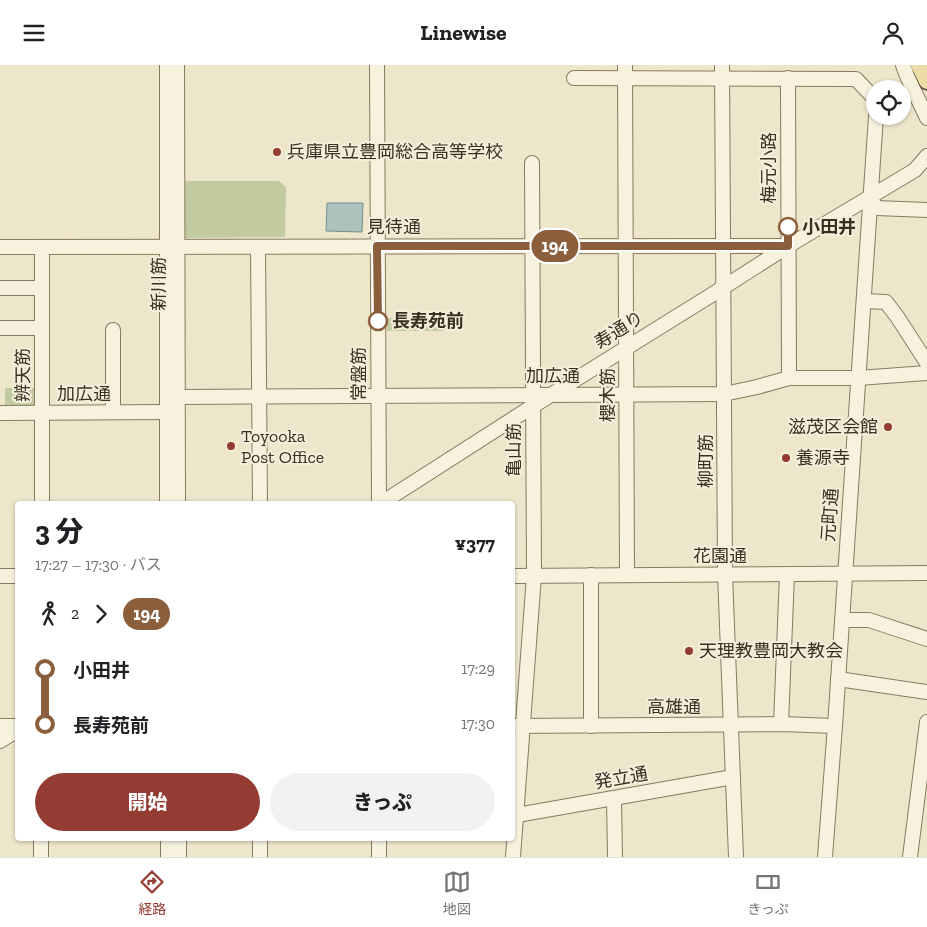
<!DOCTYPE html>
<html lang="ja">
<head>
<meta charset="utf-8">
<style>
	:root { --surface:#fff; --page:#f2f2f2; --text:#202124; --muted:#757577; --line:#e0e0e0; --accent:#943c34 }
	body { margin:0; font-family:"Zilla Slab","Noto Sans JP",serif; background:var(--page); color:var(--text); height:100vh; display:flex; flex-direction:column; font-size:19px; white-space:nowrap }
	* { box-sizing:border-box; margin:0 }
	p { font-size:16px; color:var(--muted) }
	.icon { flex:none; width:28px; height:28px; fill:none; stroke:currentColor; stroke-width:2; stroke-linecap:round; stroke-linejoin:round }
	.map { position:relative; flex:1; overflow:hidden }
	.side { position:absolute; left:15px; top:436px; width:500px; height:340px; display:flex; flex-direction:column; background:var(--surface); border-radius:5px; box-shadow:0 1px 4px #0004 }
	.side>* { flex:none }
	.badge { padding:0 10px; border-radius:16px; font-size:18px; line-height:32px }
	.buttons { position:absolute; left:866px; top:15px; display:grid; gap:10px }
	.buttons a { display:grid; place-items:center; width:45px; height:45px; border-radius:50%; background:var(--surface); box-shadow:0 1px 4px #0004; font-size:25px }
	.map>.badge { position:absolute; translate:-50% -50%; box-shadow:0 0 0 2px #fff }
	.legs { display:flex; align-items:center; gap:8px; height:55px; padding:0 20px; font-size:16px }
	.legs p { margin-inline-start:auto }
	.summary { display:flex; align-items:center; justify-content:space-between; height:85px; padding:0 20px }
	h1 { font-size:28px; font-weight:800; line-height:38px }
	.button { display:flex; gap:10px; margin-top:auto; padding:10px 20px }
	.button a { flex:1; height:58px; border-radius:30px; background:var(--accent); color:#fff; font-size:20px; font-weight:800; line-height:58px; text-align:center }
	.button a+a { background:var(--page); color:var(--text) }
	ul { padding:0 20px; list-style:none }
	li { display:flex; align-items:center; gap:18px; height:55px; font-size:19px }
	li i { display:grid; place-items:center; width:8px; height:100%; margin:0 6px; background:currentColor }
	li i::after { content:''; width:12px; height:12px; margin:-6px; border:4px solid; border-radius:50%; background:var(--surface) }
	li p { margin-inline-start:auto }
	li:first-child i { background:linear-gradient(#0000 50%,currentColor 0) }
	li:last-child i { background:linear-gradient(currentColor 50%,#0000 0) }
	header { display:flex; justify-content:space-between; align-items:center; height:65px; padding:0 20px; background:var(--surface); font-size:22px; font-weight:800 }
	.dock { display:flex; justify-content:space-around; align-items:center; height:70px; border-top:1px solid var(--line); background:var(--surface); font-size:14px; color:var(--muted) }
	.dock a { display:grid; justify-items:center; gap:2px }
	.dock .active { color:var(--accent) }
	.map>svg:first-child { display:block }
</style>
</head>
<body>
<header><svg class="icon" aria-label="menu" viewBox="0 0 24 24"><path d="M4 6h16M4 12h16M4 18h16"/></svg>Linewise<svg class="icon" aria-label="person" viewBox="0 0 24 24"><circle cx="12" cy="8" r="4"/><path d="M4 21q1-7 8-7t8 7"/></svg></header>
<div class="map">
<svg width="927" height="792" viewBox="0 0 927 792">
	<rect width="100%" height="100%" fill="#ede6cb"/>
	<!-- green -->
	<g fill="#c2cb9f">
		<polygon points="181,116 279,116 286,122 285,172 182,173"/>
		<polygon points="434,248 444,248 444,266 387,266 387,253 433,253"/>
		<polygon points="5,323 36,323 36,339 32,343 32,341 5,341"/>
	</g>
	<!-- water -->
	<polygon fill="#abc2bd" stroke="#72908b" points="327,138 363,138 362,167 326,166"/>
	<g fill="none" stroke-linecap="round" stroke-linejoin="round">
		<defs>
			<g id="minor">
				<polyline points="167,0 167,439"/>
				<polyline points="177,0 178,439"/>
				<polyline points="377,0 379,439"/>
				<polyline points="625,0 627,510"/>
				<polyline points="722,0 725,509 736,792"/>
				<polyline points="903,0 907,11 927,53"/>
				<polyline points="574,13 856,14 875,34"/>
				<polyline points="788,13 789,313"/>
				<polyline points="870,132 876,143 927,145"/>
				<polyline points="0,182 788,181"/>
				<polyline points="258,182 260,439"/>
				<polyline points="0,223 42,223"/>
				<polyline points="864,236 886,237 898,253 927,298"/>
				<polyline points="0,263 42,263"/>
				<polyline points="113,265 113,347"/>
				<polyline points="178,332 724,329 757,322 789,313 858,313 927,308"/>
				<polyline points="0,348 167,347"/>
				<polyline points="42,439 42,182"/>
				<polyline points="380,439 533,341 713,229 788,181 915,105 927,91"/>
				<polyline points="591,510 591,661"/>
				<polyline points="0,511 18,511"/>
				<polyline points="512,511 927,508"/>
				<polyline points="842,555 869,555 927,574"/>
				<polyline points="838,614 927,627"/>
				<polyline points="781,659 787,509"/>
				<polyline points="0,661 18,661"/>
				<polyline points="512,661 781,659 835,661"/>
				<polyline points="0,676 18,665"/>
				<polyline points="614,734 615,792"/>
				<polyline points="517,750 733,712"/>
				<polyline points="41,774 41,792"/>
				<polyline points="179,774 179,792"/>
				<polyline points="260,774 260,792"/>
				<polyline points="168,792 168,774"/>
				<polyline points="379,792 379,774"/>
				<polyline points="513,792 534,511 532,98"/>
				<polyline points="825,792 835,661 876,51"/>
				<polyline points="910,792 927,657"/>
			</g>
			<polyline id="major" points="919,0 927,16"/>
		</defs>
		<!-- minor casing -->
		<use href="#minor" stroke="#897960" stroke-width="16"/>
		<!-- major casing -->
		<use href="#major" stroke="#574734" stroke-width="19"/>
		<!-- minor -->
		<use href="#minor" stroke="#f7f2de" stroke-width="14"/>
		<!-- major -->
		<use href="#major" stroke="#ecdca7" stroke-width="16"/>
	</g>
	<g fill="none" stroke-linecap="round" stroke-linejoin="round">
		<defs>
			<polyline id="line-1" points="378,256 377,181 788,181 788,162"/>
		</defs>
		<!-- line-1 casing -->
		<use href="#line-1" stroke="#fff" stroke-width="11"/>
		<!-- line-1 -->
		<use href="#line-1" stroke="#8b5e3c" stroke-width="8"/>
	</g>
	<!-- markers -->
	<g fill="#943c34" stroke="#f4efda" stroke-width="2">
		<circle cx="277" cy="87" r="5"/>
		<circle cx="888" cy="362" r="5"/>
		<circle cx="231" cy="381" r="5"/>
		<circle cx="786" cy="393" r="5"/>
		<circle cx="689" cy="586" r="5"/>
	</g>
	<g fill="#fff" stroke="#8b5e3c" stroke-width="2.5">
		<circle cx="788" cy="162" r="9"/>
		<circle cx="378" cy="256" r="9"/>
	</g>
	<g text-anchor="middle" dominant-baseline="central" stroke-width="4" stroke-linejoin="round" paint-order="stroke">
		<!-- poi labels -->
		<g font-size="18" fill="#3a3022" stroke="#f4efda" text-anchor="start">
			<text x="287" y="87">兵庫県立豊岡総合高等学校</text>
			<text x="878" y="362" text-anchor="end">滋茂区会館</text>
			<text x="241" y="371">Toyooka<tspan x="241" dy="21">Post Office</tspan></text>
			<text x="796" y="393">養源寺</text>
			<text x="699" y="586">天理教豊岡大教会</text>
		</g>
		<!-- street labels -->
		<g font-size="18" fill="#3a3022" stroke="#f4efda">
			<text transform="translate(769 103) rotate(-90)">梅元小路</text>
			<text x="394" y="162">見待通</text>
			<text transform="translate(159 219) rotate(-90)">新川筋</text>
			<text transform="translate(619 265) rotate(-32)">寿通り</text>
			<text transform="translate(359 309) rotate(-90)">常盤筋</text>
			<text transform="translate(23 310) rotate(-90)">辨天筋</text>
			<text x="553" y="311">加広通</text>
			<text x="84" y="329">加広通</text>
			<text transform="translate(608 330) rotate(-90)">櫻木筋</text>
			<text transform="translate(514 385) rotate(-90)">亀山筋</text>
			<text transform="translate(706 396) rotate(-90)">柳町筋</text>
			<text transform="translate(830 450) rotate(-86)">元町通</text>
			<text x="720" y="491">花園通</text>
			<text x="674" y="642">高雄通</text>
			<text transform="translate(621 713) rotate(-10)">発立通</text>
		</g>
		<!-- stop labels -->
		<g font-size="18" font-weight="bold" fill="#3a3022" stroke="#f4efda" text-anchor="start">
			<text x="802" y="162">小田井</text>
			<text x="392" y="256">長寿苑前</text>
		</g>
	</g>
</svg>
<div class="buttons">
<a><svg class="icon" aria-label="locate" viewBox="0 0 24 24"><circle cx="12" cy="12" r="6"/><path d="M12 2v4M12 18v4M2 12h4M18 12h4"/></svg></a>
</div>
<b class="badge" style="left:555px;top:181px;background:#8b5e3c;color:#fff">194</b>
<section class="side">
<div class="summary"><div><h1>3 分</h1><p>17:27 – 17:30 · バス</p></div><b>¥377</b></div>
<div class="legs"><svg class="icon" aria-label="walk" viewBox="0 0 24 24"><circle cx="13" cy="4" r="2"/><path d="M13 8l-2 6 4 7M11 14l-3 7M7 12l3-4h3l4 4"/></svg>2<svg class="icon" aria-label="forward" viewBox="0 0 24 24"><path d="M9 5l7 7-7 7"/></svg><b class="badge" style="background:#8b5e3c;color:#fff">194</b></div>
<ul>
<li><i style="color:#8b5e3c"></i><b>小田井</b><p>17:29</p></li>
<li><i style="color:#8b5e3c"></i><b>長寿苑前</b><p>17:30</p></li>
</ul>
<div class="button"><a>開始</a><a>きっぷ</a></div>
</section>
</div>
<nav class="dock">
<a class="active"><svg class="icon" aria-label="directions" viewBox="0 0 24 24"><path d="M12 3l9 9-9 9-9-9zM9 14v-3h6M13 9l2 2-2 2"/></svg>経路</a>
<a><svg class="icon" aria-label="map" viewBox="0 0 24 24"><path d="M3 6l6-2 6 2 6-2v14l-6 2-6-2-6 2zM9 4v14M15 6v14"/></svg>地図</a>
<a><svg class="icon" aria-label="tickets" viewBox="0 0 24 24"><path d="M3 7h18v10H3zM15 7v10"/></svg>きっぷ</a>
</nav>
</body>
</html>
